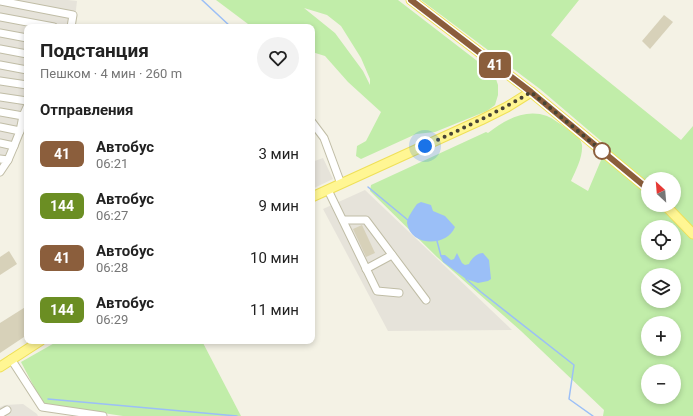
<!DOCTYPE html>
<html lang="ru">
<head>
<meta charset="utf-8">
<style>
	:root { --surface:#fff; --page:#f2f2f2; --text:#222; --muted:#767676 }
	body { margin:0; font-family:Roboto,sans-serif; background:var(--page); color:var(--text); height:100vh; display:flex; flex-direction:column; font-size:15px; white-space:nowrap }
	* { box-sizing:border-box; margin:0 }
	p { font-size:13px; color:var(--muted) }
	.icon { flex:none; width:22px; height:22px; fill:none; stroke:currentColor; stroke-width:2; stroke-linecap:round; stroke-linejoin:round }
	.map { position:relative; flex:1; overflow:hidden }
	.details { position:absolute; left:24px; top:24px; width:291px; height:320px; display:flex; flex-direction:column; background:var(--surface); border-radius:8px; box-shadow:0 2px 6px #0003 }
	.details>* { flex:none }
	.badge { padding:0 8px; border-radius:6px; font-size:14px; line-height:26px }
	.needle { width:26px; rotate:334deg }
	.tools { position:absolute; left:641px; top:172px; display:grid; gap:8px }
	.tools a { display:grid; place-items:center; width:40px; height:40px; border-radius:50%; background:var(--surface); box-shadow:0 2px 6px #0003; font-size:20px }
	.you { position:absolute; width:20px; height:20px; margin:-10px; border:3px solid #fff; border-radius:50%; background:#1a73e8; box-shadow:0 0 0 6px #1a73e833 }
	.map>.badge { position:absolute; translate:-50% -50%; box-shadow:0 0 0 2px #fff }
	h2 { padding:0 16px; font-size:15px; line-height:36px }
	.round { display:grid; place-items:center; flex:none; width:42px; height:42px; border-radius:21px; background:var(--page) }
	.overview { display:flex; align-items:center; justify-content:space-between; height:68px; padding:0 16px }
	h1 { font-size:19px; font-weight:700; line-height:30px }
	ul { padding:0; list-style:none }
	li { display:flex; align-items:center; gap:12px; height:52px; padding:0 16px }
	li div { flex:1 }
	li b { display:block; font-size:15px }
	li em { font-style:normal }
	li .badge { min-width:44px; font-weight:700; text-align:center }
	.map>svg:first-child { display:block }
</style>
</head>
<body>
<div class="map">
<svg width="693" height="416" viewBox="0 0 693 416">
	<rect width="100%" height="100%" fill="#f4f2e5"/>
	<!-- industrial -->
	<g fill="#e6e3da">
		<polygon points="0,0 68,0 77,1 74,27 27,27 27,123 9,163 0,174"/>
		<polygon points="323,158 333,179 312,189 312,162"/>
		<polygon points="365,190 512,330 388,331 323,209"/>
		<polygon points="23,404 37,414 38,416 0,416 0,407 5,405"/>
	</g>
	<!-- green -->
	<g fill="#c1eda9" fill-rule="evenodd">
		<path d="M 216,0 L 398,0 L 485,67 L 495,76 L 498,85 L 498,95 L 495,105 L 487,111 L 435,132 L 416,134 L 361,159 L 356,156 L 357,146 L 366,141 L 381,112 L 348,82 L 325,56 L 312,52 L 312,27 L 252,27 ZM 304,8 L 327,15 L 341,26 L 361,58 L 370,79 L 370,85 L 363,71 L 335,33 Z"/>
		<path d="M 421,0 L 579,0 L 551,35 L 681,140 L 693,126 L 693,416 L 603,416 L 604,410 L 521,331 L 437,257 L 370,191 L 371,185 L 486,132 L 488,133 C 504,120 526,108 547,116 C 554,119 560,124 566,128 C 572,132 581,137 582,145 C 583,157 576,170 571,181 L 588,191 L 607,146 L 540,89 ZM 648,179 L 674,179 L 674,205 L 648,205 ZM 648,227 L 674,227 L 674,253 L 648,253 ZM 648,275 L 674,275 L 674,301 L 648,301 ZM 648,323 L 674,323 L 674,349 L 648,349 ZM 648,371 L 674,371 L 674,397 L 648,397 Z"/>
		<polygon points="58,341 202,341 241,416 123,416 43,404 21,362"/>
	</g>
	<!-- water -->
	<g fill="#9bbff7">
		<path d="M 421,202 L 431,205 L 433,211 L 445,216 L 455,227 C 446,248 410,246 407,223 C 407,218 414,208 417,204 Z"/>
		<path d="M 457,253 L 462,263 L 465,265 L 469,264 C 471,259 477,253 483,253 L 489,260 L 491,279 L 488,281 L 478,283 L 466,279 L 443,262 L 440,255 L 445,255 L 451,260 L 454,259 Z"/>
	</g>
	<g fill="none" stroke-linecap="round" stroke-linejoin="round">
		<!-- stream -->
		<g stroke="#9bbff7" stroke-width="1.5">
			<polyline points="202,0 231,27"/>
			<polyline points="368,187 409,221"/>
			<polyline points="437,241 441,256"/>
			<polyline points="466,279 481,292 574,365 569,399 593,416"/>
			<polyline points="48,399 237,416"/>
		</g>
	</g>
	<!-- building -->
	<g fill="#d7d1b9">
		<polygon points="664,15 673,22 650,49 642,41"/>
		<polygon points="362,225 375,253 366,257 353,229"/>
		<polygon points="9,251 17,264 0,275 0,257"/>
		<polygon points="27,306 27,335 0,353 0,323"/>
	</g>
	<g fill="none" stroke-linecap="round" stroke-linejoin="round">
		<defs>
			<g id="minor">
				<polyline points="0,1 73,15 71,27"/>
				<polyline points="0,17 54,27"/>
				<polyline points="0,33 27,38"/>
				<polyline points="0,49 27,54"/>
				<polyline points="0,65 27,70"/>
				<polyline points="0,81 27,85"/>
				<polyline points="0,97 27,101"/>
				<polyline points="0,112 23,116 27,107"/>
				<polyline points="312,122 324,138 341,184"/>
				<polyline points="0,127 20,131 14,146 0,143"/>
				<polyline points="20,131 23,116"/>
				<polyline points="0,159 8,160 0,172"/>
				<polyline points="8,160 14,146"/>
				<polyline points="328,190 377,291 399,293"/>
				<polyline points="343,220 366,220 426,300"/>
				<polyline points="366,269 392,255"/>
				<polyline points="11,359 42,407 103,416"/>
				<polyline points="0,414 7,410"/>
			</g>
			<g id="major">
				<polyline points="411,0 531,92 648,189"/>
				<polyline points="312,197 481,120 507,107 531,92"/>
				<polyline points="665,205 693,234"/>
				<polyline points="0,367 40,341"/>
			</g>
		</defs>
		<!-- minor casing -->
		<use href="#minor" stroke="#c0bda6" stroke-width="9"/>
		<!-- major casing -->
		<use href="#major" stroke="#efe058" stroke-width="11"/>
		<!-- minor -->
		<use href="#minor" stroke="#fff" stroke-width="7"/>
		<!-- major -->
		<use href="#major" stroke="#fff693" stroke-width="9"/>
	</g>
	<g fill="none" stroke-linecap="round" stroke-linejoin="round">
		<defs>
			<polyline id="line" points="411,0 531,92 648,189"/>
		</defs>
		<!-- line casing -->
		<use href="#line" stroke="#fff" stroke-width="9"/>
		<!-- line -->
		<use href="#line" stroke="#8b5e3c" stroke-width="6"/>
		<!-- walk -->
		<path stroke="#474334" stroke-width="4" stroke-dasharray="0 7.2" d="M 425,146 C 461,129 497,113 531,92 L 602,151"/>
	</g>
	<!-- markers -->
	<circle fill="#fff" stroke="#8b5e3c" stroke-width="2" cx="602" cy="151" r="8"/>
</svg>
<div class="tools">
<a><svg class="needle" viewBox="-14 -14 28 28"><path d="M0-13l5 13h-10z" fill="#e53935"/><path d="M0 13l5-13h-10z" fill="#767676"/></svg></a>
<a><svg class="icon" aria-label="locate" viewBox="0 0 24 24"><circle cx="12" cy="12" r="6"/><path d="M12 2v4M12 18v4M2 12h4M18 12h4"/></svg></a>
<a><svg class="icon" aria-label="layers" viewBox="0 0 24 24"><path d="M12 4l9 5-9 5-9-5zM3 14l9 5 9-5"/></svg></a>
<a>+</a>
<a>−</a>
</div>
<div class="you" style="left:425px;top:146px"></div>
<b class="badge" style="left:495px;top:65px;background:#8b5e3c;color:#fff">41</b>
<section class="details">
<div class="overview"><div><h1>Подстанция</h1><p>Пешком · 4 мин · 260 m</p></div><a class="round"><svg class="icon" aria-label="heart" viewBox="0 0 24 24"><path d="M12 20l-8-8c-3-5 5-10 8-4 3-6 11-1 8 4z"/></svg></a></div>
<h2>Отправления</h2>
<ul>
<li><span class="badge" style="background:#8b5e3c;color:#fff">41</span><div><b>Автобус</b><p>06:21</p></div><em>3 мин</em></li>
<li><span class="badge" style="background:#6b8e23;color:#fff">144</span><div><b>Автобус</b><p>06:27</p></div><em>9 мин</em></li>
<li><span class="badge" style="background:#8b5e3c;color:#fff">41</span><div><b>Автобус</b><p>06:28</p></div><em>10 мин</em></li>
<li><span class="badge" style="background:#6b8e23;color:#fff">144</span><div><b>Автобус</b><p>06:29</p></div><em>11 мин</em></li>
</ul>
</section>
</div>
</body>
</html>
